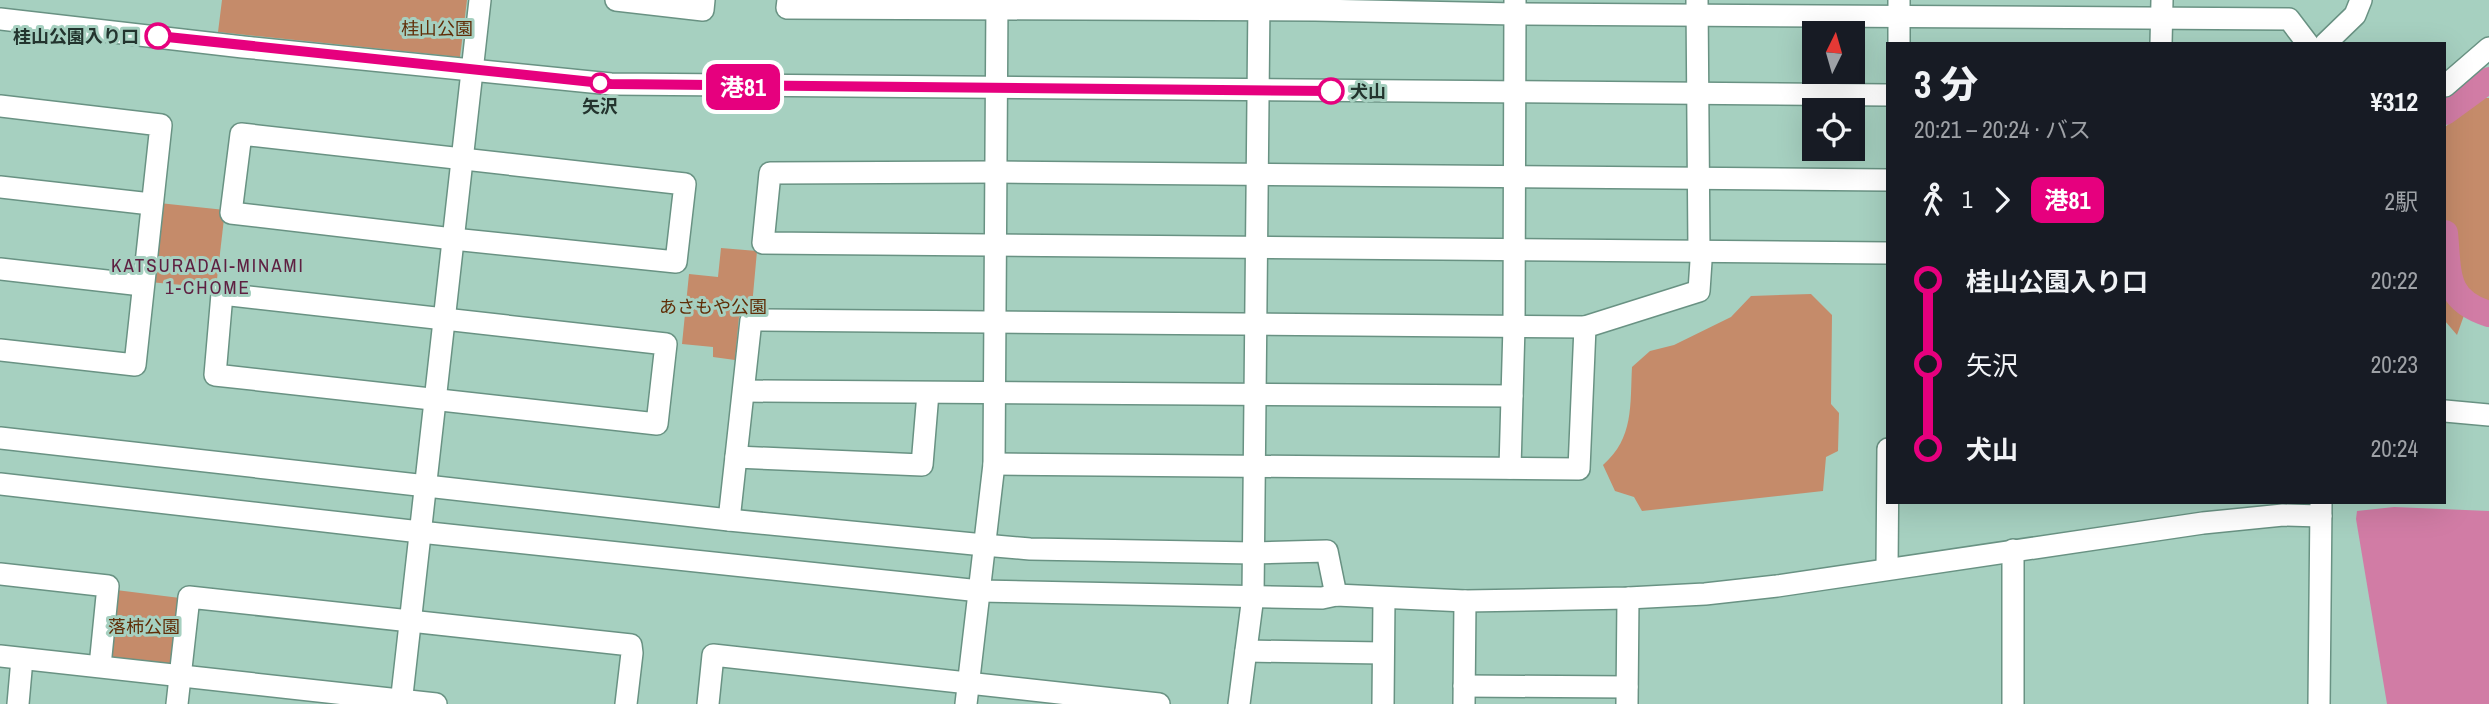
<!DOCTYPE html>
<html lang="ja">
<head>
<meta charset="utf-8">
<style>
	:root { --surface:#171b24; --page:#20242c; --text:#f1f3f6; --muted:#9ea1a6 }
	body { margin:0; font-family:"Archivo Narrow","Noto Sans JP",sans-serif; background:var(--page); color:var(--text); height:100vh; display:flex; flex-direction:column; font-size:26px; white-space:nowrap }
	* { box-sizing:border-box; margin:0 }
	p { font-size:23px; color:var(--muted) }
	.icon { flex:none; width:38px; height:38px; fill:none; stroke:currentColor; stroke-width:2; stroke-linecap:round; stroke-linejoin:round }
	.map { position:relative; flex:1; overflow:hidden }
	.sheet { position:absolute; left:1886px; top:42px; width:560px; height:462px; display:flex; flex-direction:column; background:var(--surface); border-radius:0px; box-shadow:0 7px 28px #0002 }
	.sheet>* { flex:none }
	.badge { padding:0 14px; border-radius:10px; font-size:24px; line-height:46px }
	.needle { width:46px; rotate:5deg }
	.fabs { position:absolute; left:1802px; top:21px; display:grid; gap:14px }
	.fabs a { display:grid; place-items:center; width:63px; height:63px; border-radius:0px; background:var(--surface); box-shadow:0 7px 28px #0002; font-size:35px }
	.map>.badge { position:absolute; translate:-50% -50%; box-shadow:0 0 0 4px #fff }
	.legs { display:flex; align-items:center; gap:10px; height:77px; padding:0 28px; font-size:23px }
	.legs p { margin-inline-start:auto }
	.overview { display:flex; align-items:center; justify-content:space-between; height:119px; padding:0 28px }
	h1 { font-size:38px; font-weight:800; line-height:52px }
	ul { padding:0 28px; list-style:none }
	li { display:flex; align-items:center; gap:24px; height:84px; font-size:26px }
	li i { display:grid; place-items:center; width:10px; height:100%; margin:0 9px; background:currentColor }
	li i::after { content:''; width:18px; height:18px; margin:-9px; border:5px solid; border-radius:50%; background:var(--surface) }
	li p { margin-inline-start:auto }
	li:first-child i { background:linear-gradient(#0000 50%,currentColor 0) }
	li:last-child i { background:linear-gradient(currentColor 50%,#0000 0) }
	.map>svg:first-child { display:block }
</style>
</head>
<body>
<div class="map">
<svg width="2489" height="704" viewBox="0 0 2489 704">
	<rect width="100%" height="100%" fill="#a6d0c0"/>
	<!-- green -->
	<g fill="#c58b6a">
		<polygon points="222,0 467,0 460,57 218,32"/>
		<polygon points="2481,98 2489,98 2489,307 2476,302 2457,281 2455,254 2445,223 2445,127"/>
		<polygon points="159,203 225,210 216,288 149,282"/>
		<polygon points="2445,242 2456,292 2468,304 2457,335 2445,321"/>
		<polygon points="721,248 757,251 751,317 739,317 735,360 713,357 713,347 682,344 689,274 718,277"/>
		<path d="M 1811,294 L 1832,315 L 1831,404 L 1839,413 L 1838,451 L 1826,457 L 1823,491 L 1642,511 L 1634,497 L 1615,491 L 1603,465 C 1634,438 1630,405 1632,367 L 1650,351 L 1674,345 L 1731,317 L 1751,296 Z"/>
		<polygon points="116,590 180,598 172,667 110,661"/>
	</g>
	<!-- water -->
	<polygon fill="#d17ca5" points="2394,507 2489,511 2489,704 2387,704 2356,519 2357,511"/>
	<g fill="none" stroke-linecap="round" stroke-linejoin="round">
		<!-- river -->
		<g stroke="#d17ca5" stroke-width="26">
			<polyline points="2445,112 2489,80"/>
			<path d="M 2445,233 C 2449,274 2444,300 2489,314"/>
		</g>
		<defs>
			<g id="minor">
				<polyline points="616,0 703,10 704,0"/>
				<polyline points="788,0 787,8 1315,10 1515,14 2289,19 2308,44"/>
				<polyline points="0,19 243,47 611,84 1888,95"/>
				<polyline points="1899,44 1899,0"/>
				<polyline points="2161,44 2162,0"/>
				<polyline points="2325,44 2355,15 2361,0"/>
				<polyline points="2445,86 2489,48"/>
				<polyline points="0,106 161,125 135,365 0,350"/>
				<polygon points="241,134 685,184 676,262 453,239 231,213"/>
				<polyline points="1888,180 996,172 770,173 763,243 1888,253"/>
				<polyline points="0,187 151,204"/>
				<polyline points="0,269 142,285"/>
				<polygon points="222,294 666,344 657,424 215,375"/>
				<polyline points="744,391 1512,396"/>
				<polyline points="2445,411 2489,415"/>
				<polyline points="0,438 729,520 984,545 1030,549 1253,553 1327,551 1336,595"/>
				<polyline points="736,457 922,465 928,393"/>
				<polyline points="994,464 1579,469 1585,327 1699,291 1701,261 1699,252 1697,0"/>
				<polyline points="1510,468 1514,326 1515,1"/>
				<polyline points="0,484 420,532 980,591 1322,598 1336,595 1465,601 1628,598 1705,594 1777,586 2203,523 2283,515 2321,516"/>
				<polyline points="729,520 751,320 1585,327"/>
				<polyline points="1887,569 1888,449"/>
				<polyline points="0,574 108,586 100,666"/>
				<polyline points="1246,651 1383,653"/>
				<polyline points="0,656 436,704"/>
				<polyline points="1464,686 1627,687"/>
				<polyline points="18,704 22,659"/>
				<polyline points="177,704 189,597 631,645 632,653 626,704"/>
				<polyline points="401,704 480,0"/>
				<polyline points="708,704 713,655 1159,704"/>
				<polyline points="966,704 994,464 997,0"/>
				<polyline points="1239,704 1253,596 1259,0"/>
				<polyline points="1383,704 1384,598"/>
				<polyline points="1464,704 1465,601"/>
				<polyline points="1627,704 1628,598"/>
				<polyline points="2013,704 2013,550"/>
				<polyline points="2319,704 2321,503"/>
			</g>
		</defs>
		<!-- minor casing -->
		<use href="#minor" stroke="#699283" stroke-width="24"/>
		<!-- minor -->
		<use href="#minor" stroke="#fff" stroke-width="21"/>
	</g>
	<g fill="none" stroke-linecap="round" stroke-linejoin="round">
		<defs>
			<polyline id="line-1" points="158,36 611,84 1331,91"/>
		</defs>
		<!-- line-1 casing -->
		<use href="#line-1" stroke="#fff" stroke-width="16"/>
		<!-- line-1 -->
		<use href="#line-1" stroke="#e6007e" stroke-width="10"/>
	</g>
	<!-- markers -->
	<g fill="#fff" stroke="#e6007e" stroke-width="3.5">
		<circle cx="158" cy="36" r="12"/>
		<circle cx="600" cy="83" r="9"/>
		<circle cx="1331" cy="91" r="12"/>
	</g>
	<g text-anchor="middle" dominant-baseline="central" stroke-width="6" stroke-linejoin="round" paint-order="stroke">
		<!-- park labels -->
		<g font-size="18" fill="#602d07" stroke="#a6d0c0">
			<text x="437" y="28">桂山公園</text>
			<text x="713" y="306">あさもや公園</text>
			<text x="144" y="626">落柿公園</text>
		</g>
		<!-- stop labels -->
		<g font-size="18" font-weight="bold" fill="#23342e" stroke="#a6d0c0" text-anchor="end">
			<text x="139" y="36">桂山公園入り口</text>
			<text x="1350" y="91" text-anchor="start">犬山</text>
			<text x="600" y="106" text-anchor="middle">矢沢</text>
		</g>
		<!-- neighbourhood labels -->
		<g font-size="19" letter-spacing="2" fill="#5e1f41" stroke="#a6d0c0">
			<text x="208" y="265">KATSURADAI-MINAMI<tspan x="208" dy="22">1-CHOME</tspan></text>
		</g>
	</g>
</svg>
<div class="fabs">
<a><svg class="needle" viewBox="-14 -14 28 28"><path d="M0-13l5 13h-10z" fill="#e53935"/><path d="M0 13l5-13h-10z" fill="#9ea1a6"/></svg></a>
<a><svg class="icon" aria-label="locate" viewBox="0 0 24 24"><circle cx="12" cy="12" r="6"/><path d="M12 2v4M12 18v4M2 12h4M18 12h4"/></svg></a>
</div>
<b class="badge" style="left:743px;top:87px;background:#e6007e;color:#fff">港81</b>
<section class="sheet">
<div class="overview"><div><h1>3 分</h1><p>20:21 – 20:24 · バス</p></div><b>¥312</b></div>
<div class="legs"><svg class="icon" aria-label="walk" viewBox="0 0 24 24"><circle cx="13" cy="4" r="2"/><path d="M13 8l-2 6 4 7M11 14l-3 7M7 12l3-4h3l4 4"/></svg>1<svg class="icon" aria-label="forward" viewBox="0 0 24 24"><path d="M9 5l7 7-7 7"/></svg><b class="badge" style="background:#e6007e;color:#fff">港81</b><p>2駅</p></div>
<ul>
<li><i style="color:#e6007e"></i><b>桂山公園入り口</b><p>20:22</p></li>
<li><i style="color:#e6007e"></i><span>矢沢</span><p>20:23</p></li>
<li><i style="color:#e6007e"></i><b>犬山</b><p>20:24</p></li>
</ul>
</section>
</div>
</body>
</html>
